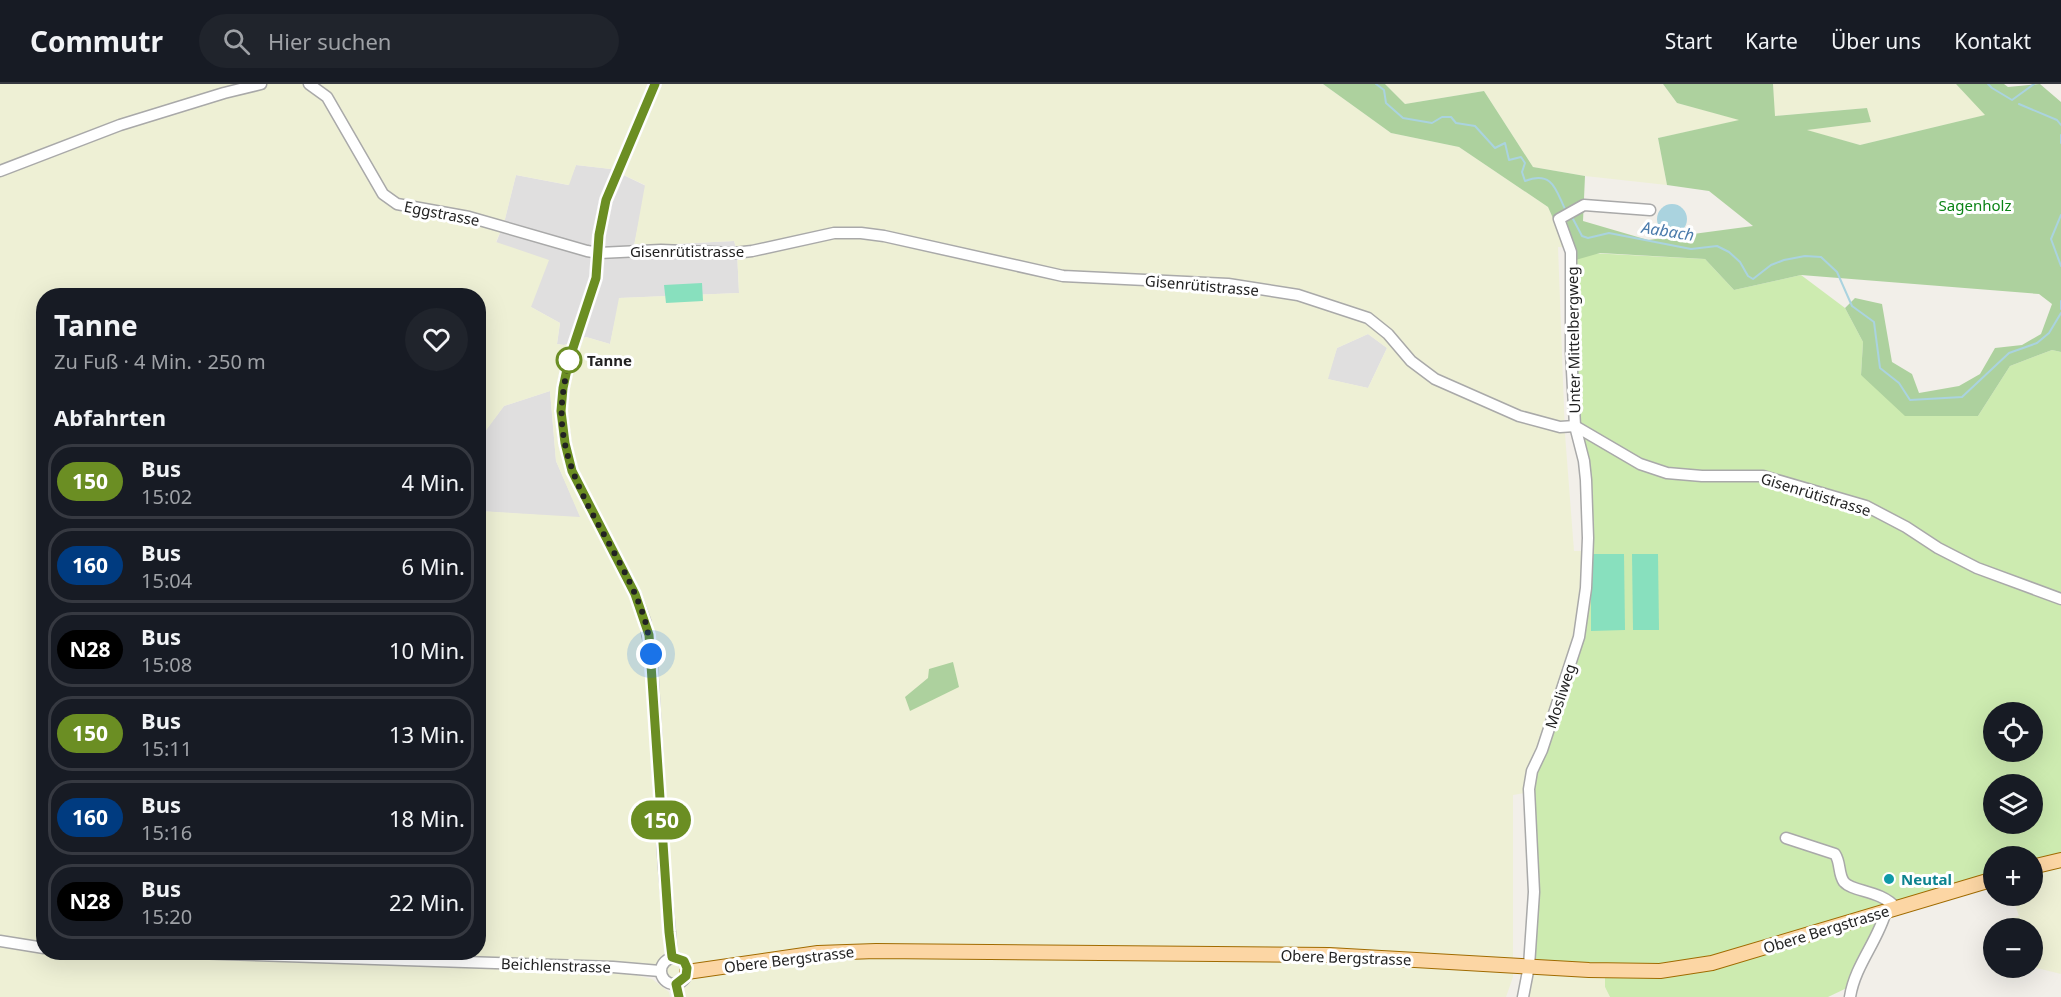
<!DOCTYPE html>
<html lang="de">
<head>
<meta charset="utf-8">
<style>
	:root { --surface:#171b24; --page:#20242c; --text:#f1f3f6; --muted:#9ea1a6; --line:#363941 }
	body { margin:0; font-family:"Noto Sans",sans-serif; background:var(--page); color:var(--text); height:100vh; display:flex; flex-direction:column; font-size:22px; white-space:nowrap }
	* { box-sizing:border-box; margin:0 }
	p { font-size:20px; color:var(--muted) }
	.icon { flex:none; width:33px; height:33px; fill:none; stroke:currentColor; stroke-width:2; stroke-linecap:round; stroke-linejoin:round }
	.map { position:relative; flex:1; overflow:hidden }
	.side { position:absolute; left:36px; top:204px; width:450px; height:672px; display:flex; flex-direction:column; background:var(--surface); border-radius:24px; box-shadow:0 6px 24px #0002 }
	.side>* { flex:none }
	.badge { padding:0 12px; border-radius:20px; font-size:21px; line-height:39px }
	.buttons { position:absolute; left:1983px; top:618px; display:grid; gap:12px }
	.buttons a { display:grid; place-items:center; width:60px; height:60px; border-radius:50%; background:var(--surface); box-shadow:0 6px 24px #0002; font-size:30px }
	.you { position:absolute; width:30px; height:30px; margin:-15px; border:4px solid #fff; border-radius:50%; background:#1a73e8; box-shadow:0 0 0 9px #1a73e833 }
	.map>.badge { position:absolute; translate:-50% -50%; box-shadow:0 0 0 3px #fff }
	h2 { padding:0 18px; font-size:22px; line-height:54px }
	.round { display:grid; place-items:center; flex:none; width:63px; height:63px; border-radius:32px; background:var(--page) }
	.head { display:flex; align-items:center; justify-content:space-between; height:102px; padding:0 18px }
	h1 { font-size:28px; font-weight:700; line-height:45px }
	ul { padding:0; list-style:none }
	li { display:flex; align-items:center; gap:18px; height:75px; margin:0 12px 9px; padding:0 6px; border:3px solid var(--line); border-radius:24px }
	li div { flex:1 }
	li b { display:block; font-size:22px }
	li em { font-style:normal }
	li .badge { min-width:66px; font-weight:700; text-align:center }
	header { display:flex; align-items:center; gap:36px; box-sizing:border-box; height:84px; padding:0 30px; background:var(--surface); border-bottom:2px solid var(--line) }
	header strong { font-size:28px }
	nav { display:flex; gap:33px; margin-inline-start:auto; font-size:21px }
	.search { width:420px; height:54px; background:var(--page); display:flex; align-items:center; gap:15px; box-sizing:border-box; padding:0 21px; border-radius:33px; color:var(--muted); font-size:22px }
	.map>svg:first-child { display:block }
</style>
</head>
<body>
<header>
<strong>Commutr</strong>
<div class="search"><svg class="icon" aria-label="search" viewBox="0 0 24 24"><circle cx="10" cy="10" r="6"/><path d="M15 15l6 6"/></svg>Hier suchen</div>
<nav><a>Start</a><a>Karte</a><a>Über uns</a><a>Kontakt</a></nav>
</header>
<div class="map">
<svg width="2061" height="913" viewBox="0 0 2061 913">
	<rect width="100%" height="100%" fill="#f2efe9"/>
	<!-- residential -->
	<g fill="#e0dfdf">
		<polygon points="576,81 611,85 646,102 634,162 734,157 737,167 739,209 620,214 610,260 586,253 564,261 557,260 560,239 531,223 496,159 504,139 516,91 568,101"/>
		<polygon points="1368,250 1387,264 1368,304 1327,295 1337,264"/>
		<polygon points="550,307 556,377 581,434 479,427 478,356 504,322"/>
	</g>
	<!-- farmland -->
	<g fill="#eef0d5" fill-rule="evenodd">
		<path d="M 0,0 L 1323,0 L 1391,49 L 1459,63 L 1548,123 L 1566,163 L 1558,163 L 1565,350 L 1574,467 L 1662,466 L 1649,687 L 1513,711 L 1513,893 L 1506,913 L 686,913 L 661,884 L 299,869 L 478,868 L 479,427 L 580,433 L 556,377 L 550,307 L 504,322 L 479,356 L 478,212 L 44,212 L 43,859 L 0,854 ZM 576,81 L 611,85 L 645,101 L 634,162 L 734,157 L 737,167 L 739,209 L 619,214 L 610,260 L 586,253 L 564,261 L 557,260 L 560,239 L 531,223 L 549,176 L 496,158 L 504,139 L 516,91 L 569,101 ZM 1368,250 L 1387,264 L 1368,304 L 1328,295 L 1337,264 Z"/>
		<polygon points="1385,0 1663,0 1677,19 1741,36 1658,54 1667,101 1585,92 1533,83 1484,7 1405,20"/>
		<polygon points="1773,0 1956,0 1986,31 1860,61 1805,46 1870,38 1867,24 1774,32"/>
		<polygon points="2061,777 2061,890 2033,883 2032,844 1999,844 1997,838 2019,832 2012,812 2032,812 2033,783"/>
		<polygon points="0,862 44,868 627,889 652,895 669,908 670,913 0,913"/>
		<polygon points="1529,882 1605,892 1605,903 1610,913 1523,913"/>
	</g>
	<!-- grass -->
	<g fill="#cdebb0" fill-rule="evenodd">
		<path d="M 1571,168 L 1705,175 L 1734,206 L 1801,191 L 1845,224 L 1863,258 L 1861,291 L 1978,332 L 2010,282 L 2052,266 L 2061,268 L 2061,777 L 2033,783 L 2032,772 L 1994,772 L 1993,795 L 1683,880 L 1529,882 L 1529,705 L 1579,553 L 1588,454 L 1575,342 ZM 1994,628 L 2032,628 L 2032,668 L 1994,668 ZM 1994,700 L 2032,700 L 2032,740 L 1994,740 Z"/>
		<polygon points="1875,837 1878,841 1849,903 1828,913 1610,913 1605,903 1605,892 1648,893"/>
	</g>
	<!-- forest -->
	<g fill="#add19e">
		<polygon points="1323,0 1385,0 1405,20 1484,7 1533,83 1585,92 1583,137 1648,156 1753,142 1709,107 1667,101 1658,54 1739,36 1677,19 1663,0 1773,0 1775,32 1867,24 1871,38 1807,46 1860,61 1985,31 1956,0 2004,0 2008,3 2040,0 2061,18 2061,268 2052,266 2010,282 1978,332 1905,332 1861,291 1863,258 1845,224 1855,214 1882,220 1892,278 1912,290 1919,309 1959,302 1980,290 1995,264 2022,261 2041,250 2052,220 2039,210 1801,191 1734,206 1705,175 1600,169 1572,177 1548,123 1459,63 1391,49"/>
		<polygon points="953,578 959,603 910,627 905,613 928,594 929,585"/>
	</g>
	<!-- pitch -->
	<g fill="#88e0be">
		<polygon points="702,199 703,217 666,219 664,201"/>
		<polygon points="1591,470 1624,470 1625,546 1591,547"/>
		<polygon points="1632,470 1658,470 1659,546 1633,546"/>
	</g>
	<!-- water -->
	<circle fill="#aad3df" cx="1672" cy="135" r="15"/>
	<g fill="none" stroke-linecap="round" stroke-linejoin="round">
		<!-- stream -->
		<g stroke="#aad3df" stroke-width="2">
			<path d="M 1376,0 L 1384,6 L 1386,19 L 1403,34 L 1432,39 L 1442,33 L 1451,33 L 1456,39 L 1475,42 L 1495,64 L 1505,59 L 1509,76 L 1521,73 L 1525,79 L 1522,88 L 1525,97 C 1554,86 1556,108 1566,127"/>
			<polyline points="1988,0 1992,4 2012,16 2034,0"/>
			<polyline points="2019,20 2057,36 2061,41"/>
			<polyline points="2061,51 2061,59"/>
			<polyline points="2061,131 2051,155 2061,182"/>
			<polyline points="1572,133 1582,152 1588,154 1609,149 1691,165 1717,162 1729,168 1740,178 1748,192 1753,195 1771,181 1784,176 1805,172 1821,173 1837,188 1852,222 1874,238 1880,284 1899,299 1910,316 1962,313 2009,269 2037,259 2049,249 2061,229"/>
			<polyline points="2061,217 2061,225"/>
		</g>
		<defs>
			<g id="minor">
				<polyline points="309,0 327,13 383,110 397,120 469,133 587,167 599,169 661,166 734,169 752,167 834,149 861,149 884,152 1063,192 1228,200 1298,211 1368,234 1388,250 1411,277 1435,295 1519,332 1560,343 1575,342 1640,380 1667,389 1702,392 1763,392 1866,422 1906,443 1938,464 1977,484 2061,515"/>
				<polyline points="655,0 606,116 599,151 596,194 569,276 563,304 561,327 565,359 572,387 635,510 645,537 651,569 664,783 672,873"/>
				<polyline points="0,87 120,41 224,9 261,0"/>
				<path d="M 1786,754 L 1835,770 C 1841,779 1838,790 1844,798 C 1853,808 1881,806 1896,824"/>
				<polyline points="0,857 44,864"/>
				<polyline points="163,868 613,883 660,887"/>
				<circle cx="674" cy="887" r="13"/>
				<polyline points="676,900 679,913"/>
				<polyline points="1523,913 1529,882 1534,808 1529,705 1532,687 1542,666 1579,553 1586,504 1588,454 1586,396 1584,377 1575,342 1571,268 1571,168 1559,135 1584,121 1650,126"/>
				<path d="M 1850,913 C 1855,881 1878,857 1886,827"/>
			</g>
			<g id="major">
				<polyline points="2032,783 2061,776"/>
				<polyline points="687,888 818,869 876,867 1329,871 1589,886 1660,887 1712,879 1994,795"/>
			</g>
		</defs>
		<!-- minor casing -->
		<use href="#minor" stroke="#a9a9a9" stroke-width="13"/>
		<!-- major casing -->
		<use href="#major" stroke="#a06b00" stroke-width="16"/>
		<!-- minor -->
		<use href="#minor" stroke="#fff" stroke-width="10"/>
		<!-- major -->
		<use href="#major" stroke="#fcd6a4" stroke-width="14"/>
	</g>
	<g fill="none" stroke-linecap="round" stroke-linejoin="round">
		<defs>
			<polyline id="line" points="655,0 606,116 599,151 596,194 569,276 563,304 561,327 565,359 572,387 635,510 649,551 669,848 672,873 684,877 687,884 686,892 676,900 679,913"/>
		</defs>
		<!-- line casing -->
		<use href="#line" stroke="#fff" stroke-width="14"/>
		<!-- line -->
		<use href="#line" stroke="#6b8e23" stroke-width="9"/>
		<!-- walk -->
		<path stroke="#222" stroke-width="6" stroke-dasharray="0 10.8" d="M 569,276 C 565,297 560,318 562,340 C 568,410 618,461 641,525 C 647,539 649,554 651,570"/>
	</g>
	<!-- markers -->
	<circle fill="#fff" stroke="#6b8e23" stroke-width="3" cx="569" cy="276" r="12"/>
	<circle fill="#0f9aa8" stroke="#fff" stroke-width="2" cx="1889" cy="795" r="6"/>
	<g text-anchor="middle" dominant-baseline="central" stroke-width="6" stroke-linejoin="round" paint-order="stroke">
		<!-- park labels -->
		<g font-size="15" fill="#0c8416" stroke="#fff">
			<text x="1975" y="121">Sagenholz</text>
		</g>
		<!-- street labels -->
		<g font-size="15" fill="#222" stroke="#fff">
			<text transform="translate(442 129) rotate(11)">Eggstrasse</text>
			<text x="687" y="167">Gisenrütistrasse</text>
			<text transform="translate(1202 201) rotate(5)">Gisenrütistrasse</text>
			<text transform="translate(1573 256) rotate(-91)">Unter Mittelbergweg</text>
			<text transform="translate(1816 410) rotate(17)">Gisenrütistrasse</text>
			<text transform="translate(1560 612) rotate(-72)">Mosliweg</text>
			<text transform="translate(1826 845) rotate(-17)">Obere Bergstrasse</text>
			<text transform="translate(1346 873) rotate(2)">Obere Bergstrasse</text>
			<text transform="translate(789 875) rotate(-7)">Obere Bergstrasse</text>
			<text transform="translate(556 881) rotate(2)">Beichlenstrasse</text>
		</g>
		<!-- stop labels -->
		<g font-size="15" font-weight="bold" fill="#222" stroke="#fff" text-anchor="start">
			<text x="587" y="276">Tanne</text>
		</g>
		<!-- culture labels -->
		<g font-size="15" font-weight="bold" fill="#0d838f" stroke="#fff" text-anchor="start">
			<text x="1901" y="795">Neutal</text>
		</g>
		<!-- water labels -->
		<g font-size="16" font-style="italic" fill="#4a7aab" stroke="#fff">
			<text transform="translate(1668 147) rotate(9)">Aabach</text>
		</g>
	</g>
</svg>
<div class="buttons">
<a><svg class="icon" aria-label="locate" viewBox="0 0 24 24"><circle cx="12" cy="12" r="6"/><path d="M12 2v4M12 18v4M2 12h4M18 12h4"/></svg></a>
<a><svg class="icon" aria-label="layers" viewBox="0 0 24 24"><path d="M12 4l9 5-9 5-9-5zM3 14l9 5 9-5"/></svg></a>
<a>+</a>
<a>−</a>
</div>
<div class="you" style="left:651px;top:570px"></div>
<b class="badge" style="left:661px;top:736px;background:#6b8e23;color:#fff">150</b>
<section class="side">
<div class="head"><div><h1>Tanne</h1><p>Zu Fuß · 4 Min. · 250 m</p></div><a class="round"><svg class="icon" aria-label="heart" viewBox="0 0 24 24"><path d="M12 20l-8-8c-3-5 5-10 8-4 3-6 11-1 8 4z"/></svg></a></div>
<h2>Abfahrten</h2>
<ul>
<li><span class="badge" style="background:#6b8e23;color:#fff">150</span><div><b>Bus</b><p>15:02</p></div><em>4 Min.</em></li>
<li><span class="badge" style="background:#003b80;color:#fff">160</span><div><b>Bus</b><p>15:04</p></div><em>6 Min.</em></li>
<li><span class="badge" style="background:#000;color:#fff">N28</span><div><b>Bus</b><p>15:08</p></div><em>10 Min.</em></li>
<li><span class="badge" style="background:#6b8e23;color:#fff">150</span><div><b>Bus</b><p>15:11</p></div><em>13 Min.</em></li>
<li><span class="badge" style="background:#003b80;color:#fff">160</span><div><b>Bus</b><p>15:16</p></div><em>18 Min.</em></li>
<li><span class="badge" style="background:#000;color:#fff">N28</span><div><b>Bus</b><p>15:20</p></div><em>22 Min.</em></li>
</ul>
</section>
</div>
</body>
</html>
